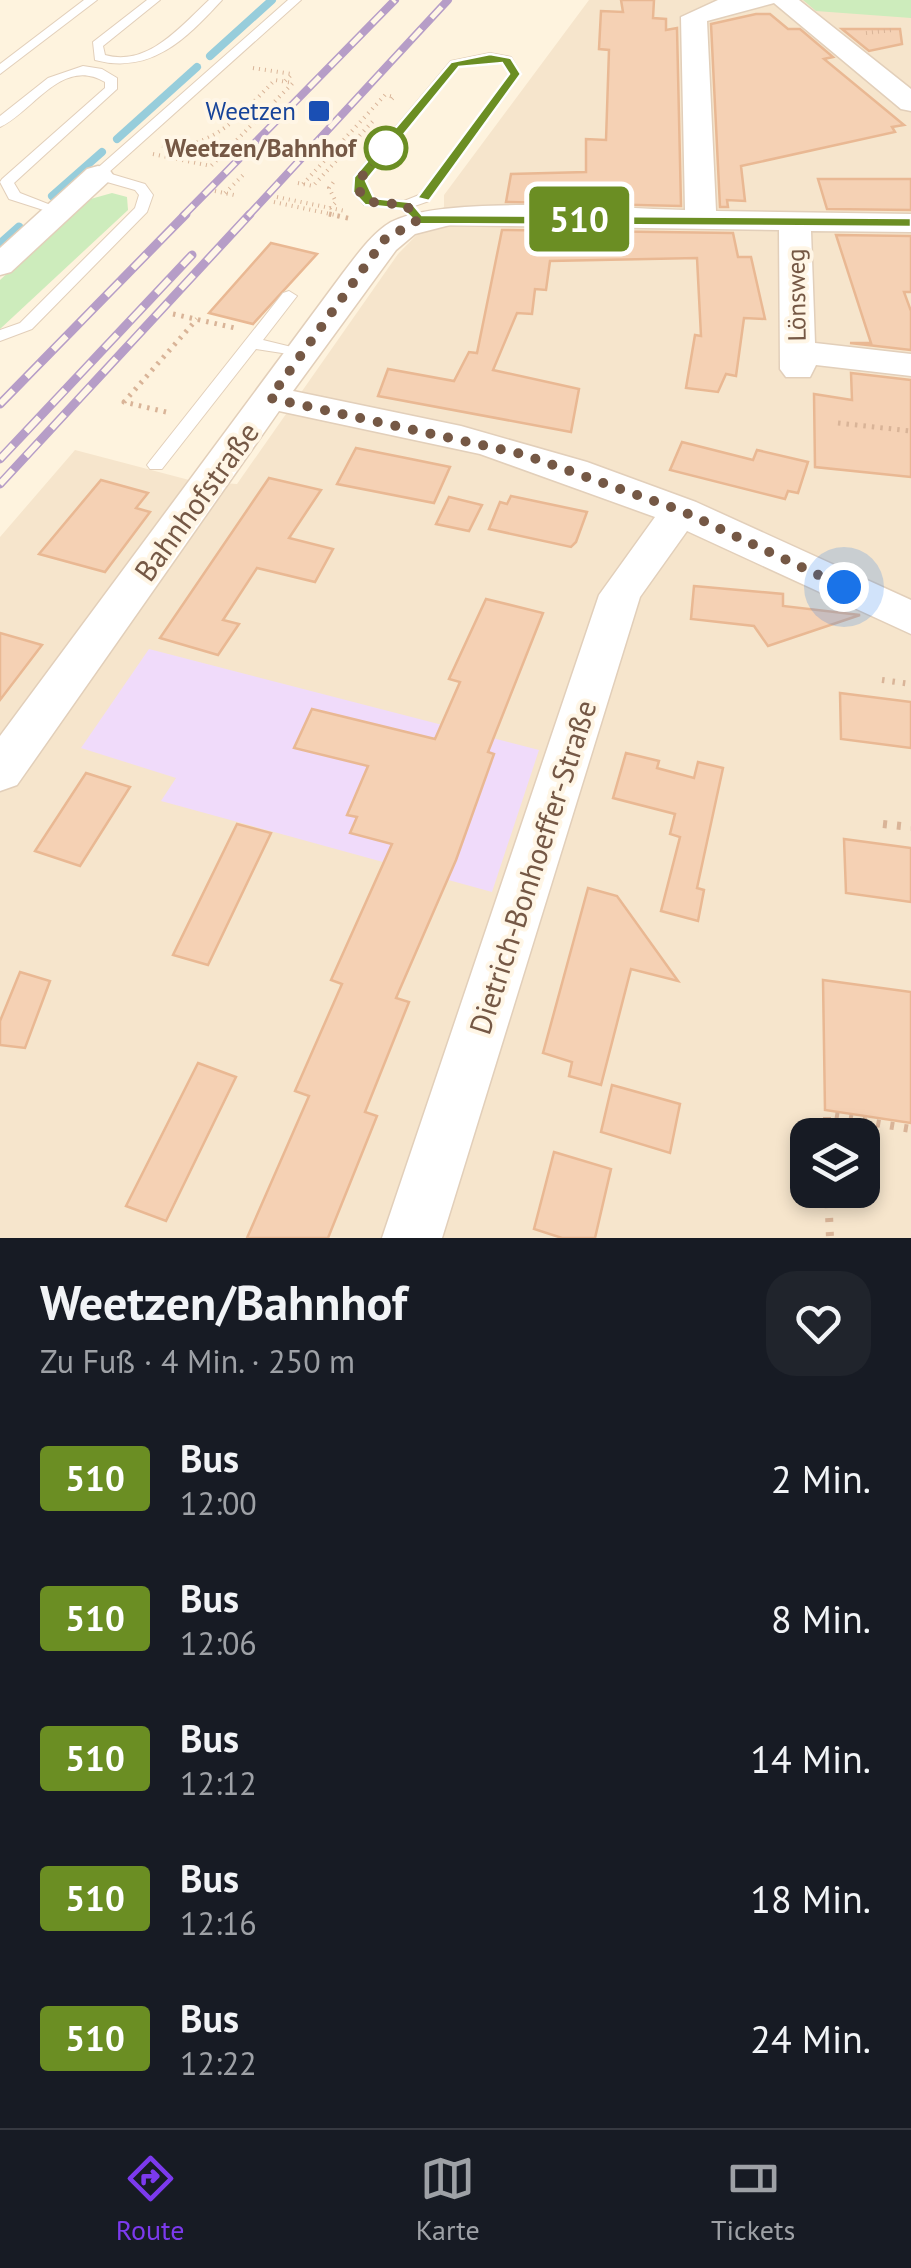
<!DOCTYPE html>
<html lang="de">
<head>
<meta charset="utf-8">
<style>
	:root { --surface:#171b24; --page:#20242c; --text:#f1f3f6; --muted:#9ea1a6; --line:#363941; --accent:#7c3aed }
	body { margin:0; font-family:"PT Sans",sans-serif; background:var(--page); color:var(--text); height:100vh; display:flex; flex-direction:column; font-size:38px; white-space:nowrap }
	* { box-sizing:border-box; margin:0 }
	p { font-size:32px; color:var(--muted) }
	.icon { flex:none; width:55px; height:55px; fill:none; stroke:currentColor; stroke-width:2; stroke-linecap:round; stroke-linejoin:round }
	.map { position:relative; height:1238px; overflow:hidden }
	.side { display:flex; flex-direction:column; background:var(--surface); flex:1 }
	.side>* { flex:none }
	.badge { padding:0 20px; border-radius:8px; font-size:35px; line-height:65px }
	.buttons { position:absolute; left:790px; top:1118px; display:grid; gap:20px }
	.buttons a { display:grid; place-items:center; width:90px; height:90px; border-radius:20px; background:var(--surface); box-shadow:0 5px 15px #0003; font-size:50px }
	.you { position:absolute; width:50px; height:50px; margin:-25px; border:8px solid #fff; border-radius:50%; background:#1a73e8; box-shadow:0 0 0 15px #1a73e833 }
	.map>.badge { position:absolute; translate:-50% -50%; box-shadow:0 0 0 5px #fff }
	.round { display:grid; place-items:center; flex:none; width:105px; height:105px; border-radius:30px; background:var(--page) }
	.headline { display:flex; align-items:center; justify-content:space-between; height:170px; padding:0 40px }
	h1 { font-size:48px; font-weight:700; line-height:75px }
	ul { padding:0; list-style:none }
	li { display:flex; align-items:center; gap:30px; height:140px; padding:0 40px }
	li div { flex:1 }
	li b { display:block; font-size:38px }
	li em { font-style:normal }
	li .badge { min-width:110px; font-weight:700; text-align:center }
	.tab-bar { display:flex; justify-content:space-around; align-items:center; height:140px; border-top:2px solid var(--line); background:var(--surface); font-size:28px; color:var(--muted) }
	.tab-bar a { display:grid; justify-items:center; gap:5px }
	.tab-bar .selected { color:var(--accent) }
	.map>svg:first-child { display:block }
</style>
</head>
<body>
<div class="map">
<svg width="911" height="1238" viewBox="0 0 911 1238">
	<rect width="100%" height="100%" fill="#fef3de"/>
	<!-- residential -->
	<path fill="#f6e5cc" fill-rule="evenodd" d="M 589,0 L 911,0 L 911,1238 L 0,1238 L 0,537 L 75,450 L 193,481 L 237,484 L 398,254 L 444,207 L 444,195 ZM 808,1135 L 862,1135 L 862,1190 L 808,1190 Z"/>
	<!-- education -->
	<polygon fill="#f0dbfa" points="149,649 539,750 492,892 161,801 176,778 81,748"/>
	<!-- green -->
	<g fill="#cdecbc">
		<polygon points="803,0 911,0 911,18 816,11"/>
		<polygon points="112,193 127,197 128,210 0,329 0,280 87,200"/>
	</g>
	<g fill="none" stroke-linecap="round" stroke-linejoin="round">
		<!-- stream-far1 -->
		<g stroke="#97cddb" stroke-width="8">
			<polyline points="210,56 272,0"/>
			<polyline points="117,139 197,67"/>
			<polyline points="52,196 102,152"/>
		</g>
		<!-- stream -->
		<polyline stroke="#97cddb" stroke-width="9" points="0,244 19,227"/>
	</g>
	<!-- building -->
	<g fill="#f5d1b4" stroke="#e9b893" stroke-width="2.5">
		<polygon points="621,0 654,0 653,18 666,19 666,30 677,28 681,206 506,202 511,174 586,172 586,139 606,140 609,50 599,49 601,11 623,12"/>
		<polygon points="756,14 770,14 788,29 800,29 833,57 824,59 904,125 892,127 895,132 741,166 745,201 727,200 728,207 720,207 711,24"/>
		<polygon points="842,29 900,29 902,44 869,51"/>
		<polygon points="818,179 911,179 911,210 827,209"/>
		<polygon points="502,230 733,233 738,257 751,257 765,319 744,318 736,376 726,374 718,392 686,388 695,335 701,336 697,258 550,261 546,290 535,289 532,314 517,313 493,370 579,389 571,432 378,396 388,369 454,381 469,352 477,353"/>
		<polygon points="836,235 911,236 911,292 904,292 911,311 911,350 850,343 871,343"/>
		<polygon points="271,243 317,254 253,324 209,313"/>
		<polygon points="851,373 911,380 911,477 815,467 814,394 852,400"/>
		<polygon points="682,442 753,460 757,450 808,462 798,493 788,491 785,499 670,470"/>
		<polygon points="356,448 406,458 450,467 434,503 337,484"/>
		<polygon points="269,478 321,490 289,538 333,549 315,582 257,568 223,620 239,624 218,655 160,638"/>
		<polygon points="101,480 148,493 136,508 150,512 105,572 39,554"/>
		<polygon points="511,496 587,512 576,542 571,547 489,529 500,502 507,504"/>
		<polygon points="449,497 482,505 469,531 436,524"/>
		<polygon points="694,586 783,594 783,606 860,615 768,646 754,626 691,619"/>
		<polygon points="486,599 543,613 488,752 494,754 456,860 396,998 409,1002 365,1112 377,1116 328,1238 247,1238 309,1096 295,1091 342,984 331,980 392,844 350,833 357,817 347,815 368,766 294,748 312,709 435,739 460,682 449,679"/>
		<polygon points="0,633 42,645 0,700"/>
		<polygon points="840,693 911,702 911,748 841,739"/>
		<polygon points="626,753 659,761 657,768 694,778 698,762 723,768 697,888 704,890 698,921 661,911 680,837 670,834 675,814 613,798"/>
		<polygon points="86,773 130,787 80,866 35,851"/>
		<polygon points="237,824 271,833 208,965 173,955"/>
		<polygon points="844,839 911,848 911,902 846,893"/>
		<polygon points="588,888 617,896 678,981 631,969 601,1085 569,1076 572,1062 543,1053"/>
		<polygon points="20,972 50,981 25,1048 0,1045 0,1021"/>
		<polygon points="823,980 911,992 911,1123 825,1110"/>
		<polygon points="198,1063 236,1077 166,1221 126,1206"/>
		<polygon points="612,1085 680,1104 670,1153 601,1132"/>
		<polygon points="554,1152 611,1169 595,1238 562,1238 534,1229"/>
	</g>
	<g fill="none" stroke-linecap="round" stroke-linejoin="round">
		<defs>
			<g id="lane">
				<polygon points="84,0 97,0 0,74 0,64"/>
				<path d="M 147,0 L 160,0 L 103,46 L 105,55 C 148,67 180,27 209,0 L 222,0 C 186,39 151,75 95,60 L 93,42 Z"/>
				<polygon points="288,0 301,0 108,173 145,184 153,195 147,212 32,329 0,341 0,330 20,323 135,208 139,195 135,190 93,178 93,172"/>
				<path d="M 490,53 L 511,57 L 521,74 L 429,201 L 406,209 L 364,205 L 353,191 L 354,177 L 451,61 ZM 490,61 L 502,63 L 509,74 L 419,195 L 404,201 L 373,198 L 367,190 L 366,180 L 459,67 Z"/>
				<path d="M 83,66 L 102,69 L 117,78 L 117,89 L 14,183 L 20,193 L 66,211 L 59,215 L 9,199 L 0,182 L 2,179 L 105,88 L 105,82 C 62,56 34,111 0,127 L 0,116 L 48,78 Z"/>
				<polygon points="289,291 297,296 263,340 308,351 308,357 256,349 162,469 150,469 147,465 150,461 283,293"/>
			</g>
			<g id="street">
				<path d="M 718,0 L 799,0 L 911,89 L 911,111 L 901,109 L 774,3 L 707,21 L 716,211 L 911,214 L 911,232 L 811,231 L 815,343 L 911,354 L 911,376 L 816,365 L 810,377 L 786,377 L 780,369 L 779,230 L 450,225 L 415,234 L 396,250 L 293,391 L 461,426 L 587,462 L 696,502 L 911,600 L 911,634 L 687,531 L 640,597 L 442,1238 L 382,1238 L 599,595 L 655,517 L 480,454 L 279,411 L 17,785 L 0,791 L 0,736 L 343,273 C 357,255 371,234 391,222 C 444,194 618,209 685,210 L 681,17 Z"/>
				<polygon points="98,166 109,169 113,175 109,181 11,272 0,275 0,248 87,169"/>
			</g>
		</defs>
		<!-- lane casing -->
		<use href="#lane" stroke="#e2cfba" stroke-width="2"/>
		<!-- street casing -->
		<use href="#street" stroke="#e2cfba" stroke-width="3"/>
		<!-- path-far3 -->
		<g stroke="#d9b498" stroke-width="4" stroke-dasharray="1 5" stroke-linecap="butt">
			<polyline points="866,33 893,30"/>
			<polyline points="253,68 292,74 285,81"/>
			<path d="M 153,154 L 211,166 L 293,83 L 275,80 C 242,113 213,151 162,146"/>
			<polyline points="298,183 313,186 373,121"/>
			<polyline points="303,184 385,95 394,97 391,100"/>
			<polyline points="215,191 234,195"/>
			<polyline points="225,193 245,173"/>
			<polyline points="277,197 345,211"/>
			<polyline points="274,202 340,216"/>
			<polyline points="330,208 336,202 329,188 336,179"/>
		</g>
		<!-- path-far2 -->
		<g stroke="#d9b498" stroke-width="5" stroke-dasharray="2.5 6" stroke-linecap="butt">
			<polyline points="329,214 352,219"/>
			<polyline points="173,314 235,328"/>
			<polyline points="166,412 124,402 197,319"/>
			<polyline points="838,423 911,431"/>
		</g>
		<!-- path-far1 -->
		<polyline stroke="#d9b498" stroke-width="6" stroke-dasharray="2.5 8" stroke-linecap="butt" points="882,680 911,684"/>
		<!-- path -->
		<g stroke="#d9b498" stroke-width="8" stroke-dasharray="4 10" stroke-linecap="butt">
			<polyline points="883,824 911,827"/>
			<polyline points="827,1135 827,1115 911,1129"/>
			<polyline points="828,1190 830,1238"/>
		</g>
		<!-- lane -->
		<use href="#lane" fill="#fff" fill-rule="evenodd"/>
		<!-- street -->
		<use href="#street" fill="#fff" fill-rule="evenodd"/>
		<defs>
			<g id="rail-far1">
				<polyline points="183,216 395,0"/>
				<polyline points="248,216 448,0"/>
			</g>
			<g id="rail">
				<polyline points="0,404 186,214"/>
				<polyline points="0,459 192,255"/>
				<polyline points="0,484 250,214"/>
			</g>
		</defs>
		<!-- rail-far1 casing -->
		<use href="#rail-far1" stroke="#b69dc7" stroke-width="8"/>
		<!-- rail casing -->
		<use href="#rail" stroke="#b69dc7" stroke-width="9"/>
		<!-- rail-far1 -->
		<use href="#rail-far1" stroke="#fff6e6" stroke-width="5" stroke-dasharray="15" stroke-linecap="butt"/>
		<!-- rail -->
		<use href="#rail" stroke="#fff6e6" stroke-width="6" stroke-dasharray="19" stroke-linecap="butt"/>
	</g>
	<!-- line -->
	<polygon fill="#6b8e23" stroke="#fff" stroke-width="2.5" points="490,54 511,58 521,74 429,201 417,198 509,74 502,63 459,67 366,181 374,198 411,202 422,215 911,218 911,227 418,224 402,209 365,205 353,192 354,177 451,62"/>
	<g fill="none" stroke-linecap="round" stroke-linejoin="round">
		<!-- walk -->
		<polyline stroke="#755845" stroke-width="10" stroke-dasharray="0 18" points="386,148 359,180 360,192 370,202 406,205 418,220 384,240 270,398 522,454 682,511 844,587"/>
	</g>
	<!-- markers -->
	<rect fill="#1a4fb4" stroke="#fff6e6" stroke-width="4" x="307" y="99" width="24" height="24" rx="5"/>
	<circle fill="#fff" stroke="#6b8e23" stroke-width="5" cx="386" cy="148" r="20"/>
	<g text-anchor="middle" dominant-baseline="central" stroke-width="8" stroke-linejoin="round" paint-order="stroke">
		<!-- far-transit labels -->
		<g font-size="25" fill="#164399" stroke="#fff6e6" text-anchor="end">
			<text x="296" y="111">Weetzen</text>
		</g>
		<!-- far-stop labels -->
		<g font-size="25" font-weight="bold" fill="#755845" stroke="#fff6e6" text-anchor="end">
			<text x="356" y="148">Weetzen/Bahnhof</text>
		</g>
		<!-- far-street labels -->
		<g font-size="25" fill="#755845" stroke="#fff6e6">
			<text transform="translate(796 295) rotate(-91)">Lönsweg</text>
		</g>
		<!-- street labels -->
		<g font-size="30" fill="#755845" stroke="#fff6e6">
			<text transform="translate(196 501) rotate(-54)">Bahnhofstraße</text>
			<text transform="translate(532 867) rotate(-72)">Dietrich-Bonhoeffer-Straße</text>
		</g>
	</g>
</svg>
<div class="buttons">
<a><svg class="icon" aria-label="layers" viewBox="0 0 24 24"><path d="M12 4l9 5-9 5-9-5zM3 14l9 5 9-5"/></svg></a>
</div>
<div class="you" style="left:844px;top:587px"></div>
<b class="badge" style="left:579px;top:219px;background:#6b8e23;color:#fff">510</b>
</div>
<section class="side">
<div class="headline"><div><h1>Weetzen/Bahnhof</h1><p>Zu Fuß · 4 Min. · 250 m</p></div><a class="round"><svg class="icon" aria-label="heart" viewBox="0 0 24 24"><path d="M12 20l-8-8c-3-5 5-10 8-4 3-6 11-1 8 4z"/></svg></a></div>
<ul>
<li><span class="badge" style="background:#6b8e23;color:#fff">510</span><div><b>Bus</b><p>12:00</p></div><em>2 Min.</em></li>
<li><span class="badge" style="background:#6b8e23;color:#fff">510</span><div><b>Bus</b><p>12:06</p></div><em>8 Min.</em></li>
<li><span class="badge" style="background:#6b8e23;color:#fff">510</span><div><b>Bus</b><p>12:12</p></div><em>14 Min.</em></li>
<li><span class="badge" style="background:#6b8e23;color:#fff">510</span><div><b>Bus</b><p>12:16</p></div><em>18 Min.</em></li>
<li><span class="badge" style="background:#6b8e23;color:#fff">510</span><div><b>Bus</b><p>12:22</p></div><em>24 Min.</em></li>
</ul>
</section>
<nav class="tab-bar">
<a class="selected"><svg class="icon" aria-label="directions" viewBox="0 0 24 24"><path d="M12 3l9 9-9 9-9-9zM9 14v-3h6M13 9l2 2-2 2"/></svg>Route</a>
<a><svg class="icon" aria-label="map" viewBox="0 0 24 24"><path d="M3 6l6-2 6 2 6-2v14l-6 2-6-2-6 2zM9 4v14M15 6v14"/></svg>Karte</a>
<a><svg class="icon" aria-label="tickets" viewBox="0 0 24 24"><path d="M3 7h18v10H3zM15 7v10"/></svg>Tickets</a>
</nav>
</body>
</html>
